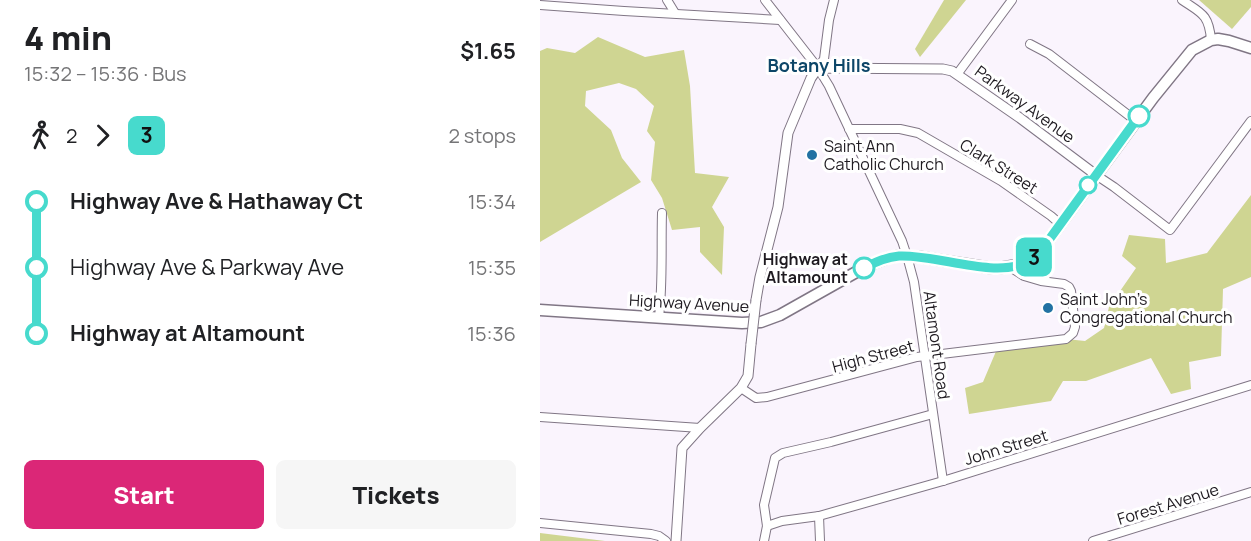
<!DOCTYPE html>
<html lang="en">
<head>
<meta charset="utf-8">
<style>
	:root { --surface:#fff; --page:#f6f6f6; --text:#202124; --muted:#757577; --accent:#db2777 }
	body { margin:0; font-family:Manrope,sans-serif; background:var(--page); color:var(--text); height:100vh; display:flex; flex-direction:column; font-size:22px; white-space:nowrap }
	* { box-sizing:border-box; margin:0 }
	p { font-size:20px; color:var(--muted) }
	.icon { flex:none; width:33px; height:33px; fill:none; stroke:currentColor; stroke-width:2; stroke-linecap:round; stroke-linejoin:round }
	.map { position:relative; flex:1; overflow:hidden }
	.details { display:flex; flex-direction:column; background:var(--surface); width:540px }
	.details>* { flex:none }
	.badge { padding:0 12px; border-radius:9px; font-size:21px; line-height:39px }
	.map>.badge { position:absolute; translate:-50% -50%; box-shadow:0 0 0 3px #fff }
	.legs { display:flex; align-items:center; gap:9px; height:66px; padding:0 24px; font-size:20px }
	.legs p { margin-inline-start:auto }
	.overview { display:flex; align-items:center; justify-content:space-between; height:102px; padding:0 24px }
	h1 { font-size:33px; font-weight:800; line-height:45px }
	.action { display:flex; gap:12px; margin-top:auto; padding:12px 24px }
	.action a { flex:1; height:69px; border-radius:9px; background:var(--accent); color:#fff; font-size:24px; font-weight:800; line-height:69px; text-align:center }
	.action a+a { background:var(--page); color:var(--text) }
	ul { padding:0 24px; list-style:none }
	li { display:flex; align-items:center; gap:21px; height:66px; font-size:22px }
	li i { display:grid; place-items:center; width:9px; height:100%; margin:0 8px; background:currentColor }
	li i::after { content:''; width:15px; height:15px; margin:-8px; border:4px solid; border-radius:50%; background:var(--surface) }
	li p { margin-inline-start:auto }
	li:first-child i { background:linear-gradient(#0000 50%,currentColor 0) }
	li:last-child i { background:linear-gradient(currentColor 50%,#0000 0) }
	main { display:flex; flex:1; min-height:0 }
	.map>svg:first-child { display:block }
</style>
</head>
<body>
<main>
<section class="details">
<div class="overview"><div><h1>4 min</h1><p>15:32 – 15:36 · Bus</p></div><b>$1.65</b></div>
<div class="legs"><svg class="icon" aria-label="walk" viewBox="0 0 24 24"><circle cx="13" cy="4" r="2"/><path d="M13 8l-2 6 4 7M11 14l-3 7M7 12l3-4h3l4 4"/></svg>2<svg class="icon" aria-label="forward" viewBox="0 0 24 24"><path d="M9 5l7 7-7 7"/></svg><b class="badge" style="background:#47dacd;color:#111">3</b><p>2 stops</p></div>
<ul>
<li><i style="color:#47dacd"></i><b>Highway Ave &amp; Hathaway Ct</b><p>15:34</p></li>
<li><i style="color:#47dacd"></i><span>Highway Ave &amp; Parkway Ave</span><p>15:35</p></li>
<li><i style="color:#47dacd"></i><b>Highway at Altamount</b><p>15:36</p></li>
</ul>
<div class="action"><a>Start</a><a>Tickets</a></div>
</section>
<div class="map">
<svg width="711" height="541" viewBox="0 0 711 541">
	<rect width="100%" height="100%" fill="#faf4fd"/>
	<!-- green -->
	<g fill="#cfd592">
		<polygon points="404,0 426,0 380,57 375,49"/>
		<polygon points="659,0 711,0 711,7 692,29"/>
		<polygon points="58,37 105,57 144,50 150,86 155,173 189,177 172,207 184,227 182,275 160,252 160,227 132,230 122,198 111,180 115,142 107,131 114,106 96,89 79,83 46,91 45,106 71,130 82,158 101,182 0,242 0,51 7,48 35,53"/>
		<polygon points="711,195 711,277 683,289 681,356 649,362 651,389 631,394 611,358 546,381 523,381 511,401 429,414 425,388 443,382 457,349 526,339 545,341 564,328 569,307 596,268 582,256 589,235 625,239 626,263 667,253"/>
		<polygon points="0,533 65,541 0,541"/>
	</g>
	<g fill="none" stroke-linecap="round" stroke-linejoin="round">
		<defs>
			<g id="minor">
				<polyline points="127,0 135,13"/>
				<polyline points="225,0 278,68 289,86 362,241 367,256 374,282 403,481"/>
				<path d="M 642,0 C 661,13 669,14 671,40"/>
				<polyline points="0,5 84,11 240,20"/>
				<polyline points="490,44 509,54 596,121"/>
				<polyline points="278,68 284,59 289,20 294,0"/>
				<polyline points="418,73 472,0"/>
				<polyline points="309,129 360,129 378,133 461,181 511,216 520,224"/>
				<polyline points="556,175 574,187 630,230 711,121"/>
				<path d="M 119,317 C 123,282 121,248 122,213"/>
				<polyline points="201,388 216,398 227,397 377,357 526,339 533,333 535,327 531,291 529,287 524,284 501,281 484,276 470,267"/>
				<polyline points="0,417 160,428"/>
				<polyline points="279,516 280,541"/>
				<polyline points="0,523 111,534 119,536 126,541"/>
				<polyline points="227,526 242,521 279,516 403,481 711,385"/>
				<polyline points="224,541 227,526 224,505 235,458 243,453 291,442 393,414"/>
				<polyline points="553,541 711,492"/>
			</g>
			<g id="tertiary">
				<polyline points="216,300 220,277 238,207 248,133 271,78 278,68 403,69 412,71 480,118 556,175"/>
				<polyline points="136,541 142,448 160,428 201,388 208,376 211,344"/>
			</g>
			<polyline id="secondary" points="0,310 202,323 221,322 240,315 327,266 348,258 357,256 380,257 451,268 460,268 483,264 494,257 503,248 613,98 652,50 671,40 678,39 689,41 711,48"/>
		</defs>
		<!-- minor casing -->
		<use href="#minor" stroke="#807685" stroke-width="10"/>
		<!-- tertiary casing -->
		<use href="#tertiary" stroke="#807685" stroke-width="11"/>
		<!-- secondary casing -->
		<use href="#secondary" stroke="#807685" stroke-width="13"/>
		<!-- minor -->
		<use href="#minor" stroke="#fff" stroke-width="8"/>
		<!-- tertiary -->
		<use href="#tertiary" stroke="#fff" stroke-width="9"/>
		<!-- secondary -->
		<use href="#secondary" stroke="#fff" stroke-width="10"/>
		<defs>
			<polyline id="tertiary-bridge" points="211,344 216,300"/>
		</defs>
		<!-- tertiary-bridge casing -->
		<use href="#tertiary-bridge" stroke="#807685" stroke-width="11" stroke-linecap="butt"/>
		<!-- tertiary-bridge -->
		<use href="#tertiary-bridge" stroke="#fff" stroke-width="9"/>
	</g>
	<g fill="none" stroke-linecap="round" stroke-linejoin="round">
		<defs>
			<path id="line-1" d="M 324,268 C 335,262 347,257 359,256 C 396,254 452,278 485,263 C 492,260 497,254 503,248 L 599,116"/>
		</defs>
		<!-- line-1 casing -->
		<use href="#line-1" stroke="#fff" stroke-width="14"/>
		<!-- line-1 -->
		<use href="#line-1" stroke="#47dacd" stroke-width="9"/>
	</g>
	<!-- markers -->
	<g fill="#fff" stroke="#47dacd" stroke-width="3">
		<circle cx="599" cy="116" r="10"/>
		<circle cx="548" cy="185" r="8"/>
		<circle cx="324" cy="268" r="10"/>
	</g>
	<g fill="#2272a3" stroke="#fff" stroke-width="2">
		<circle cx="272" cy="155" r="6"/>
		<circle cx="508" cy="308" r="6"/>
	</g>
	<g text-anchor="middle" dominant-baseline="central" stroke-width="6" stroke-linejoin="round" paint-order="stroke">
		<!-- street labels -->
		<g font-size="16" fill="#1e1a20" stroke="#fff">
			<text transform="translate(485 104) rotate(36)">Parkway Avenue</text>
			<text transform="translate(459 166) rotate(32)">Clark Street</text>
			<text transform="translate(149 303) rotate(3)">Highway Avenue</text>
			<text transform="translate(397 345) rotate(82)">Altamont Road</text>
			<text transform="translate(333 356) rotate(-15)">High Street</text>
			<text transform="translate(466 447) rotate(-17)">John Street</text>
			<text transform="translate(628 504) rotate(-17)">Forest Avenue</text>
		</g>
		<!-- poi labels -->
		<g font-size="16" fill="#1e1a20" stroke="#fff" text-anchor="start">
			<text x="284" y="146">Saint Ann<tspan x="284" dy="18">Catholic Church</tspan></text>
			<text x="520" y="299">Saint John’s<tspan x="520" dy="18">Congregational Church</tspan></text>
		</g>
		<!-- stop labels -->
		<g font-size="16" font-weight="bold" fill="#1e1a20" stroke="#fff" text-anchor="end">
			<text x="308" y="259">Highway at<tspan x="308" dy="18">Altamount</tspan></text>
		</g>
		<!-- neighbourhood labels -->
		<g font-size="18" font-weight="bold" fill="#0d4668" stroke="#fff">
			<text x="279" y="65">Botany Hills</text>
		</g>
	</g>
</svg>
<b class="badge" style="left:494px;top:257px;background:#47dacd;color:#111">3</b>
</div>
</main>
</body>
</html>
